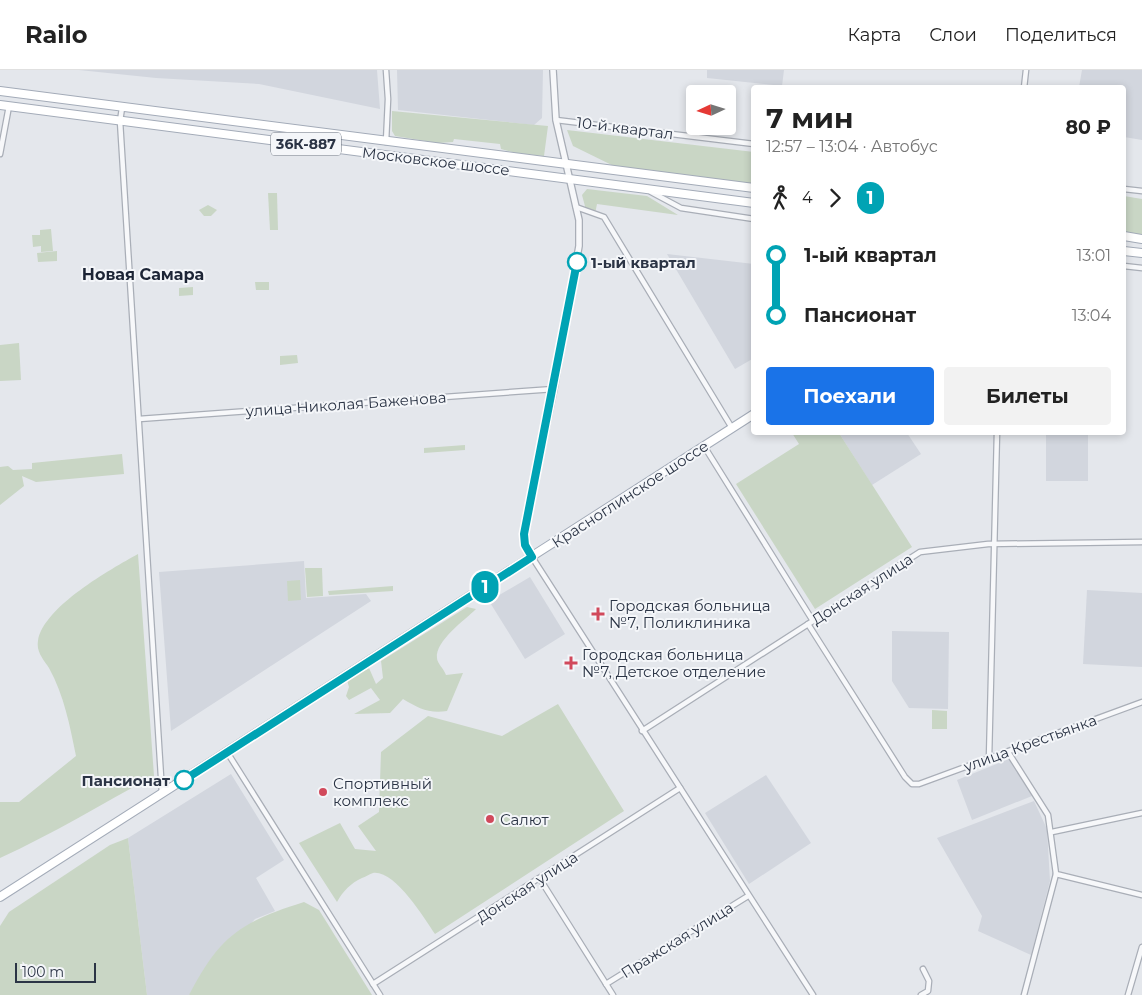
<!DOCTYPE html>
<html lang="ru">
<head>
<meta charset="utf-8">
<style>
	:root { --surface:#fff; --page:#f2f2f2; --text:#222; --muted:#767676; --line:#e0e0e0; --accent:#1a73e8 }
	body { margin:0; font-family:Montserrat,sans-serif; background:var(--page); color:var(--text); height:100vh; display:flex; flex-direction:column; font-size:19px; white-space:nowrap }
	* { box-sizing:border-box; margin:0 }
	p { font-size:16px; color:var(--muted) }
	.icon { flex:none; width:28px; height:28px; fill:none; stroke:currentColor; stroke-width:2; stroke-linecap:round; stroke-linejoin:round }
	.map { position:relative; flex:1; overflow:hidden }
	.sheet { position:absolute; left:751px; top:15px; width:375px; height:350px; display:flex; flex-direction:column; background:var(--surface); border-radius:5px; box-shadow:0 2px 8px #0003 }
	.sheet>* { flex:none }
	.badge { padding:0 10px; border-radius:16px; font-size:18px; line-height:32px }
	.needle { width:32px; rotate:266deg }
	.buttons { position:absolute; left:686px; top:15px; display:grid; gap:10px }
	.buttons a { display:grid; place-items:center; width:50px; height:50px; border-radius:5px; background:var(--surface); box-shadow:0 2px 8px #0003; font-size:25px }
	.scale { position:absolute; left:15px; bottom:12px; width:81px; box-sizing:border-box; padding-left:5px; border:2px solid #2b3445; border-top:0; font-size:14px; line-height:18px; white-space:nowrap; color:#2b3445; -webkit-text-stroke:4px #f4f6f9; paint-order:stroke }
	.map>.badge { position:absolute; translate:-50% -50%; box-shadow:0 0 0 2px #fff }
	.legs { display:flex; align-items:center; gap:8px; height:55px; padding:0 15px; font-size:16px }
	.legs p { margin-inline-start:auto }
	.summary { display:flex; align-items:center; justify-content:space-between; height:85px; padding:0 15px }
	h1 { font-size:28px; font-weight:700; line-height:38px }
	.cta { display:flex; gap:10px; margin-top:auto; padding:10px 15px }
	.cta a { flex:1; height:58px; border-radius:5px; background:var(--accent); color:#fff; font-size:20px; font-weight:700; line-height:58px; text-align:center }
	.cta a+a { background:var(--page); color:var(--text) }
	ul { padding:0 15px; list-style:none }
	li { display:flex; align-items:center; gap:18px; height:60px; font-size:19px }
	li i { display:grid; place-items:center; width:8px; height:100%; margin:0 6px; background:currentColor }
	li i::after { content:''; width:12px; height:12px; margin:-6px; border:4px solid; border-radius:50%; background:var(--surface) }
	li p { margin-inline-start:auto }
	li:first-child i { background:linear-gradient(#0000 50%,currentColor 0) }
	li:last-child i { background:linear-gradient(currentColor 50%,#0000 0) }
	header { display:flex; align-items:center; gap:30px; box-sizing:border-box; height:70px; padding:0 25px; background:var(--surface); border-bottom:1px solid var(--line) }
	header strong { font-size:24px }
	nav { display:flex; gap:28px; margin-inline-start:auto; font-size:18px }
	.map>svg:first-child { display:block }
</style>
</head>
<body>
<header>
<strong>Railo</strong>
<nav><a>Карта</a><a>Слои</a><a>Поделиться</a></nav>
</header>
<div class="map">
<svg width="1142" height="925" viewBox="0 0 1142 925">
	<rect width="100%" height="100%" fill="#e4e7ec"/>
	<!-- built -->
	<g fill="#d2d6de">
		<polygon points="79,0 377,0 380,39 259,14 156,8"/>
		<polygon points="397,0 543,0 542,48 534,55 398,40"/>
		<polygon points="707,0 784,0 782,16 707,8"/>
		<polygon points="1082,0 1142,0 1142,70 1124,67 1124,18 1079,17"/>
		<polygon points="667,184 754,194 754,288 735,299"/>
		<polygon points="839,363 907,363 921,384 872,415"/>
		<rect x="1046" y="364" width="42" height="47"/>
		<polygon points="304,491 306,528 366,524 371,531 171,661 159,502"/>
		<polygon points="530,507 565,564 525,589 489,531"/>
		<polygon points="1087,520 1142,523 1142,597 1083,594"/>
		<polygon points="892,561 949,562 948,639 909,638 892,611"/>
		<polygon points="1009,689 1032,726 972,750 957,710"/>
		<polygon points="231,704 284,790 256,808 275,841 255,849 189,925 147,925 128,768"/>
		<polygon points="766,705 811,773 749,814 705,743"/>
		<polygon points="1034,731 1047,759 1050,811 1031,885 978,861 982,846 937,768"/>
	</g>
	<!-- green -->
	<g fill="#c9d6c5">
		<polygon points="392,41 548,56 544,86 516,83 501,79 500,74 454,69 453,72 438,73 395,66 392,61"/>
		<polygon points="567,60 754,82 754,119 628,103 573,76"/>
		<polygon points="587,119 647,126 678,145 597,134 595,144 586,140 582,125"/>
		<polygon points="268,123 277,123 278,160 270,160"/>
		<polygon points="1124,126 1142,129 1142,165 1124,163"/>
		<polygon points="208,135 217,140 211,146 204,146 199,140"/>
		<polygon points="51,159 53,181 41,182 41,176 33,177 32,165 40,165 40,160"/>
		<polygon points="57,181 57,191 38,192 37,183"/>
		<polygon points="255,212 269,212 269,220 256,220"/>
		<polygon points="193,217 193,225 179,226 179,218"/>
		<polygon points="19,273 21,310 0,311 0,275"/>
		<polygon points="297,285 298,293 280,295 280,286"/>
		<polygon points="792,363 839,363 912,477 815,539 736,414 799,374"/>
		<polygon points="465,375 465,380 424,383 424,378"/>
		<polygon points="122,384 124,404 36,412 22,406 24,416 0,435 0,397 8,396 13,400 32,399 32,393"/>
		<path d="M 138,484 L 154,706 C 103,733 53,764 0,788 L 0,732 L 19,732 L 76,686 C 70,656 64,625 49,598 C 44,590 36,582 38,571 C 43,537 111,499 138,484 Z"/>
		<polygon points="322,498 323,526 307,527 305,498"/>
		<polygon points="300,510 301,530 288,531 287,511"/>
		<polygon points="393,516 393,521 329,525 328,521"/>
		<path d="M 467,537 L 476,539 C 465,550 435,571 437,588 C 437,593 444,599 446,605 L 463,603 L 447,641 C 429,644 418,638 403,629 L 390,643 L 354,644 L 380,630 L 371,618 L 349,630 L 346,626 L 349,617 L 347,610 L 369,598 L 376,614 L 383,608 L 381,591 Z"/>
		<path d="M 558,634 L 624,741 L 435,864 C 424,848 395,800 373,803 C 370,804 365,807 362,808 C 351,813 343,821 337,832 L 299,773 L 340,753 L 355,779 L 376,781 L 358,756 L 379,742 L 381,682 L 428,646 L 502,666 Z"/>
		<polygon points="932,640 947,641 947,659 932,659"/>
		<polygon points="128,768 147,925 0,925 0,856 9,842 110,775"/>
		<path d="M 304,832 L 319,840 L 372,925 L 189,925 C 220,865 241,852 304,832 Z"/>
	</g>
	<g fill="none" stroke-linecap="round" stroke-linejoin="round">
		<defs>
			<g id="minor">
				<polyline points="1024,18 1026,0"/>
				<polyline points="122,38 120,51 162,723"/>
				<polyline points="556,50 754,74"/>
				<polyline points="386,72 388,29 386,0"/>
				<polyline points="0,84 9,36"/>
				<polyline points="1124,119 1142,121"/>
				<polyline points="651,122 681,138 754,149"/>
				<polyline points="576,137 604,147 732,358"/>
				<polyline points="1124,196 1142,198"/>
				<polyline points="139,349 554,319"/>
				<polyline points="704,376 813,551"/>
				<polyline points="532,487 813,925"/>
				<polyline points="808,554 905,707 912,714 919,714 1142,632"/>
				<polyline points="642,661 920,482 988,474 1142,472"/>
				<polyline points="227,682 380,925"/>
				<polyline points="1008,682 1048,745 1056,804 1142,825"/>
				<polyline points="989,689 997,362"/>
				<polyline points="1052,762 1142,743"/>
				<polyline points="540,809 613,925"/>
				<polyline points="373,914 680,718"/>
				<polyline points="606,914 748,826"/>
				<polyline points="921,925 928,921 929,911 923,899"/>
				<polyline points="1024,925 1056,804"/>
				<polyline points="1128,925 1142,877"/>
			</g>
			<polyline id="tertiary" points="532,487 525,475 524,464 554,319 579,176 579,150 556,50 553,0"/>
			<g id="primary">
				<polyline points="0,21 754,118"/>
				<polyline points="0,35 754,133"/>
				<polyline points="1124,166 1142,169"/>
				<polyline points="1124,181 1142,183"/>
				<polyline points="0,827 754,344"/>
			</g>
		</defs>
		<!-- minor casing -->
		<use href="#minor" stroke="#a9aeb7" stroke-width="7"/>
		<!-- tertiary casing -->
		<use href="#tertiary" stroke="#a9aeb7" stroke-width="8"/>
		<!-- primary casing -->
		<use href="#primary" stroke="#a3abb8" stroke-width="10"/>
		<!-- minor -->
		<use href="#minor" stroke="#f7f8fa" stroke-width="4.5"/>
		<!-- tertiary -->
		<use href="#tertiary" stroke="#f7f8fa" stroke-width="5.5"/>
		<!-- primary -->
		<use href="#primary" stroke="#fff" stroke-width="8"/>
	</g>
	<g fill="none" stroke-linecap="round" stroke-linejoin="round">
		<defs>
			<polyline id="line-1" points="184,710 532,487 525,475 524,464 577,192"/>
		</defs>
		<!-- line-1 casing -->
		<use href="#line-1" stroke="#fff" stroke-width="11"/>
		<!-- line-1 -->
		<use href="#line-1" stroke="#00a3b4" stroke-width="8"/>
	</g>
	<!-- markers -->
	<g fill="#fff" stroke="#00a3b4" stroke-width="2.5">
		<circle cx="577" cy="192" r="9"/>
		<circle cx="184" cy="710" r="9"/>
	</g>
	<g fill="#d1495b" stroke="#f4f6f9" stroke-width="2">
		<path d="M595.5 536.5h5v5h5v5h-5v5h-5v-5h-5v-5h5z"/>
		<path d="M568.5 585.5h5v5h5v5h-5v5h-5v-5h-5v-5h5z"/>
		<circle cx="323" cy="722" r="5"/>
		<circle cx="490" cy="749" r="5"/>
	</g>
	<g text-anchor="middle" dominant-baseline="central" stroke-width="4" stroke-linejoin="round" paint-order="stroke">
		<!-- shield labels -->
		<rect fill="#f4f6f9" stroke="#676e7b" stroke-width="1" x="271" y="62.5" width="70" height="23" rx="4"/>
		<g font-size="14" font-weight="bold" fill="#2b3445">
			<text x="306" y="74">36К-887</text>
		</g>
		<!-- street labels -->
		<g font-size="15" fill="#2b3445" stroke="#f4f6f9">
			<text transform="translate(625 58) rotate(7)">10-й квартал</text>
			<text transform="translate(436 91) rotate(7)">Московское шоссе</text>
			<text transform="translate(346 334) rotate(-4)">улица Николая Баженова</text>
			<text transform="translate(630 424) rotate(-33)">Красноглинское шоссе</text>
			<text transform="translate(862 519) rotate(-33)">Донская улица</text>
			<text transform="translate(1030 673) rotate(-20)">улица Крестьянка</text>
			<text transform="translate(527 817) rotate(-33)">Донская улица</text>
			<text transform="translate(677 870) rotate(-32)">Пражская улица</text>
		</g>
		<!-- stop labels -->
		<g font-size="15" font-weight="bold" fill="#2b3445" stroke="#f4f6f9" text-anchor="start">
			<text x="591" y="192">1-ый квартал</text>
			<text x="170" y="710" text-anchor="end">Пансионат</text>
		</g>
		<!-- poi labels -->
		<g font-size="15" fill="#2b3445" stroke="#f4f6f9" text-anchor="start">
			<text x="609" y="535">Городская больница<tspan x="609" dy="17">№7, Поликлиника</tspan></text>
			<text x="582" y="584">Городская больница<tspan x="582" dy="17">№7, Детское отделение</tspan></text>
			<text x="333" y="713">Спортивный<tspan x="333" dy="17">комплекс</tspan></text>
			<text x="500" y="749">Салют</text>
		</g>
		<!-- neighbourhood labels -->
		<g font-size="16" font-weight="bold" fill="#1d2536" stroke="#f4f6f9">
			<text x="143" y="204">Новая Самара</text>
		</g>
	</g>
</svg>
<div class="buttons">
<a><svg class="needle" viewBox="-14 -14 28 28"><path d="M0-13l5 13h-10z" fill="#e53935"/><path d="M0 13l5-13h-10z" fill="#767676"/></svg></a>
</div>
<div class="scale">100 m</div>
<b class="badge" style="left:485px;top:517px;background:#00a3b4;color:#fff">1</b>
<section class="sheet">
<div class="summary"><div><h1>7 мин</h1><p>12:57 – 13:04 · Автобус</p></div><b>80 ₽</b></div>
<div class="legs"><svg class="icon" aria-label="walk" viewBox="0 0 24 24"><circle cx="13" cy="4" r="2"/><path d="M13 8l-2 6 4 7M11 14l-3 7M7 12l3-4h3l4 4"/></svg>4<svg class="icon" aria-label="forward" viewBox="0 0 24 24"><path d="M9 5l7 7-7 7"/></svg><b class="badge" style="background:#00a3b4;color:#fff">1</b></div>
<ul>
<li><i style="color:#00a3b4"></i><b>1-ый квартал</b><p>13:01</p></li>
<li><i style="color:#00a3b4"></i><b>Пансионат</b><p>13:04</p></li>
</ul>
<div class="cta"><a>Поехали</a><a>Билеты</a></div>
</section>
</div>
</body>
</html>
